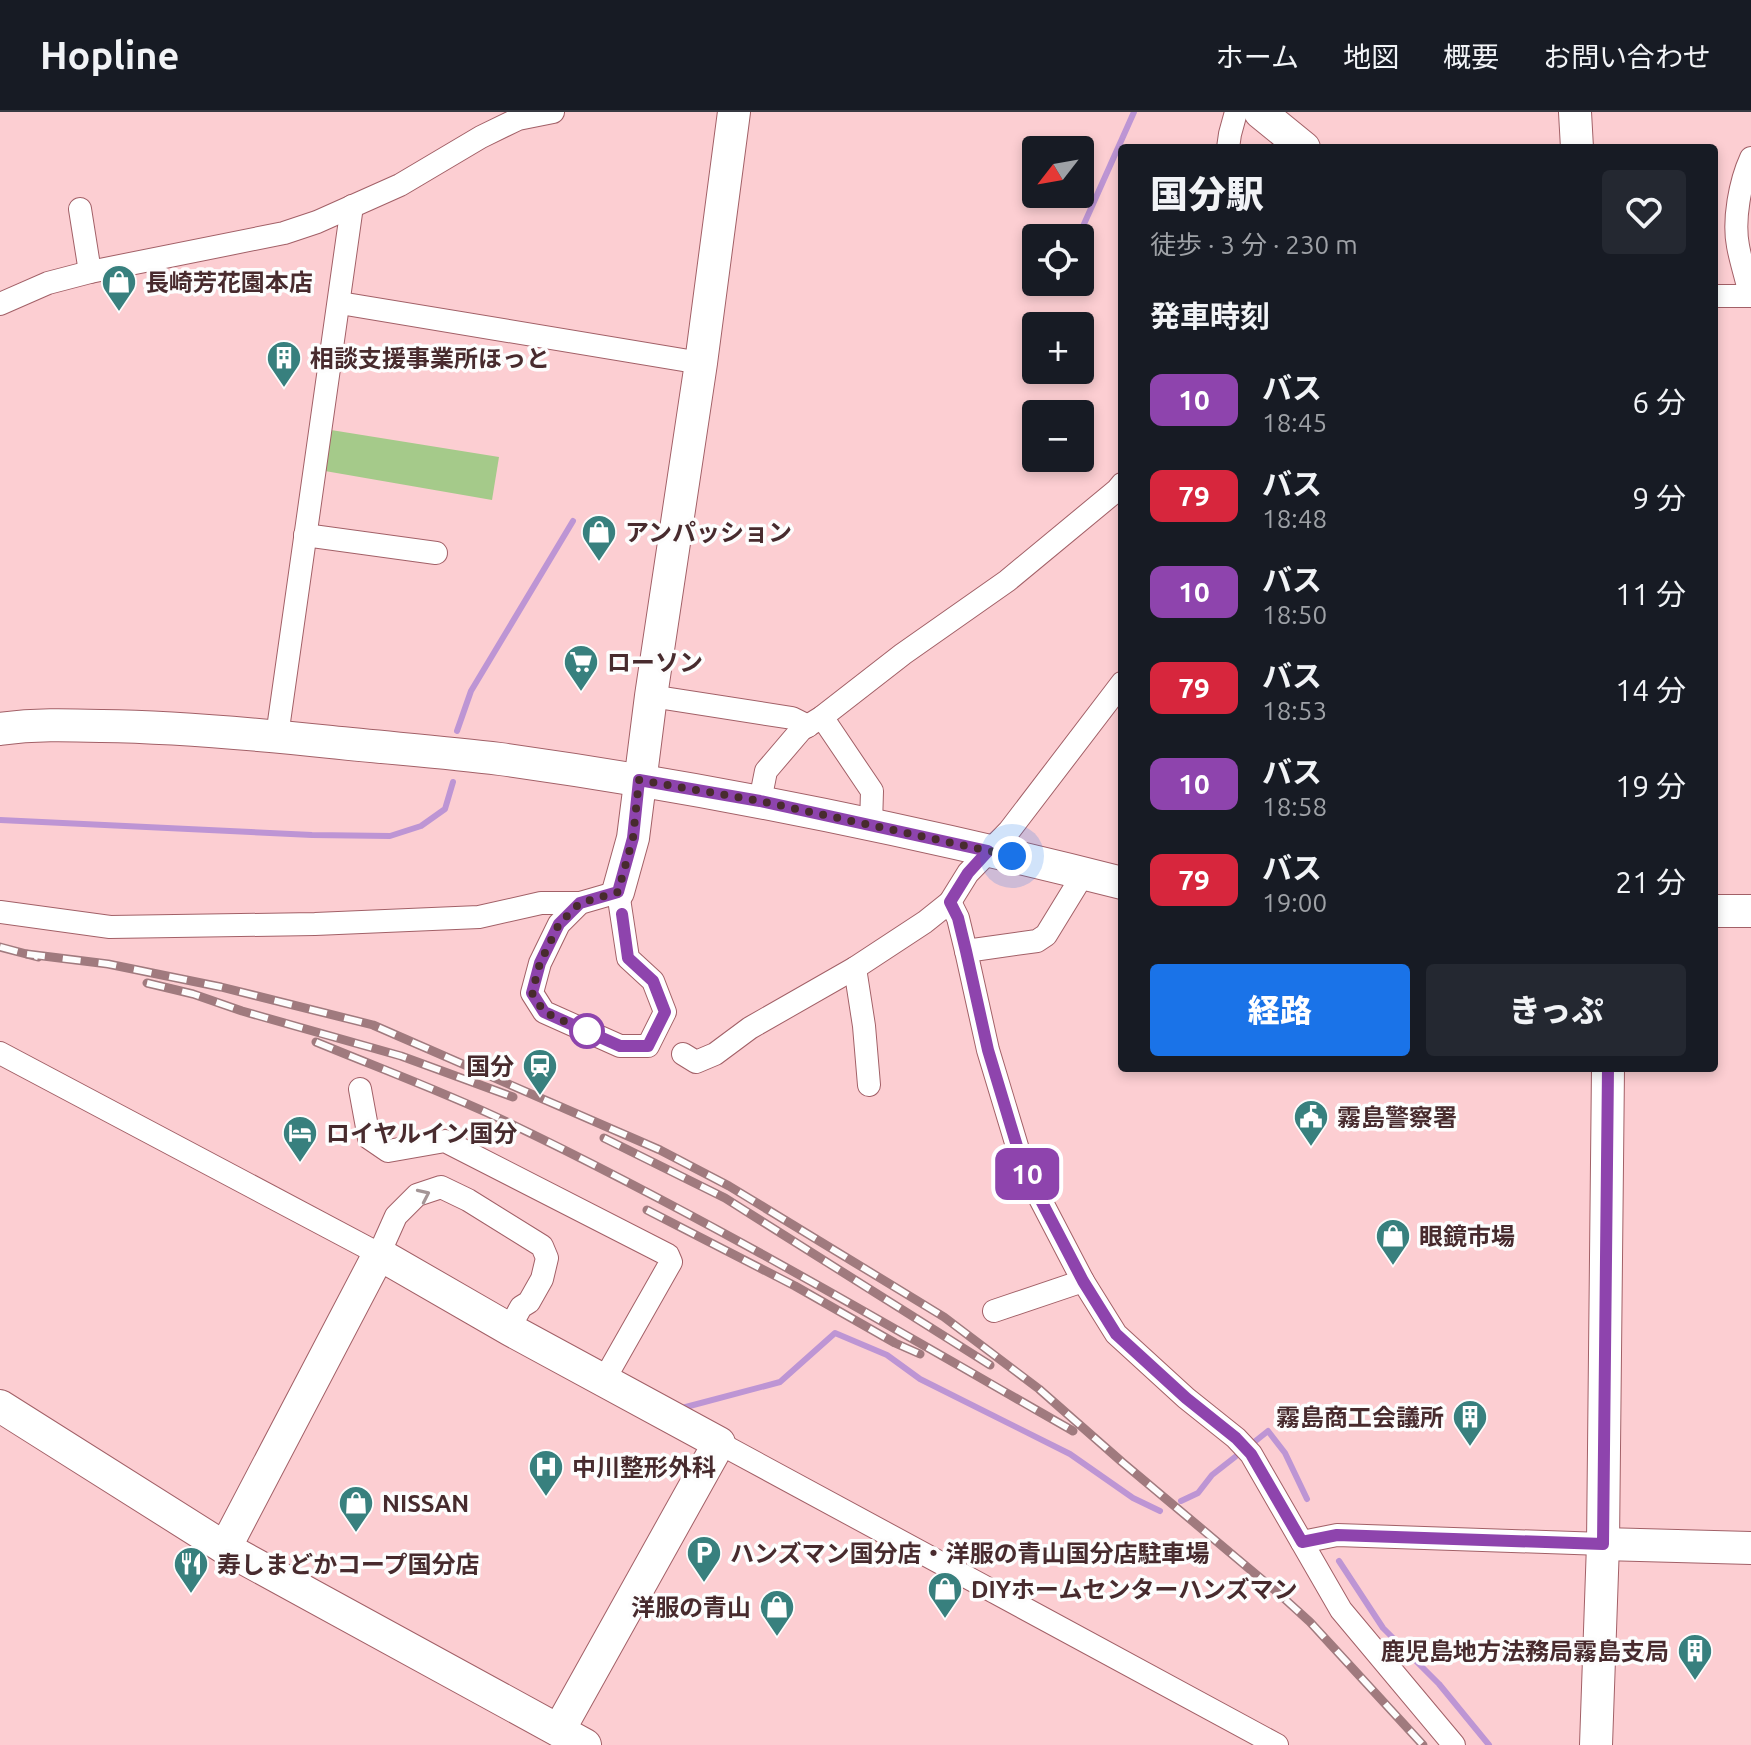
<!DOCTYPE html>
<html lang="ja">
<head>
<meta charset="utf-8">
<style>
	:root { --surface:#171b24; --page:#242831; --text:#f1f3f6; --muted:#9ea1a6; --line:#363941; --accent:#1a73e8 }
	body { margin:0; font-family:Ubuntu,"Noto Sans JP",sans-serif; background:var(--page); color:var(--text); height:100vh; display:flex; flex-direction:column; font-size:30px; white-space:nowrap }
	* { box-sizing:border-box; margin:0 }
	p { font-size:26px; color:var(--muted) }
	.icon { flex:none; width:44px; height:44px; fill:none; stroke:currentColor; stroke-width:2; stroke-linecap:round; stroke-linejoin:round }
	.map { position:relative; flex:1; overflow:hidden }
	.sheet { position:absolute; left:1118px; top:32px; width:600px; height:928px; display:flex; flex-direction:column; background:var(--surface); border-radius:8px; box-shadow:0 4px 12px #0003 }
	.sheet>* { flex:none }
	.badge { padding:0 16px; border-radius:12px; font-size:28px; line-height:52px }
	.needle { width:52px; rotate:239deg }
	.tools { position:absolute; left:1022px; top:24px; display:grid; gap:16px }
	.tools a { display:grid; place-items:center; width:72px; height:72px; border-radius:8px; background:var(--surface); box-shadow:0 4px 12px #0003; font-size:40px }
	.you { position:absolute; width:40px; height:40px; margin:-20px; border:6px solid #fff; border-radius:50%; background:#1a73e8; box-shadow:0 0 0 12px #1a73e833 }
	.map>.badge { position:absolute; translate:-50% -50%; box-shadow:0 0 0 4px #fff }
	h2 { padding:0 32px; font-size:30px; line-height:72px }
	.round { display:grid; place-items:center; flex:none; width:84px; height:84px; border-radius:8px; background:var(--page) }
	.overview { display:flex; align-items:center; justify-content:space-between; height:136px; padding:0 32px }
	h1 { font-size:38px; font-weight:800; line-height:60px }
	.action { display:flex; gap:16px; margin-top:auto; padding:16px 32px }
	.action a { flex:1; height:92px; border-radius:8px; background:var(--accent); color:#fff; font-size:32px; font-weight:800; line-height:92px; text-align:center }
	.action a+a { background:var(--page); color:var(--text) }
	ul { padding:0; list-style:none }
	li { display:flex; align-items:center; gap:24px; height:96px; padding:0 32px }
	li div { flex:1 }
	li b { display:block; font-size:30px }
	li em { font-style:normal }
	li .badge { min-width:88px; font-weight:700; text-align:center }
	header { display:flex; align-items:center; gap:48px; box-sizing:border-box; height:112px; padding:0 40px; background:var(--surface); border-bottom:2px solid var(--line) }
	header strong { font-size:38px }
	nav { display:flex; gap:44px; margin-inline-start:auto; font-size:28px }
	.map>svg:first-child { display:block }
</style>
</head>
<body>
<header>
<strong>Hopline</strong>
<nav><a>ホーム</a><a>地図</a><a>概要</a><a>お問い合わせ</a></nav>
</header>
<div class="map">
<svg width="1751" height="1633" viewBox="0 0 1751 1633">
	<rect width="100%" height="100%" fill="#fcced2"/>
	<!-- green -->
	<polygon fill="#a5ca8a" points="331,318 499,345 492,388 325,359"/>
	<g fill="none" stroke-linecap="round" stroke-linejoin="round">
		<!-- stream -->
		<g stroke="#bd95d4" stroke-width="6">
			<polyline points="1080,121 1134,0"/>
			<polyline points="457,619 471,579 573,409"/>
			<polyline points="0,708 312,723 390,724 421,714 445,697 453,670"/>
			<polyline points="682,1296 780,1270 835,1221 887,1243 920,1267 1070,1342 1133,1386 1160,1399"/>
			<polyline points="1253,1331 1268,1319 1285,1341 1307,1387"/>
			<polyline points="1181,1389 1198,1381 1212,1363 1235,1345"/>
			<polyline points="1339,1449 1383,1516 1439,1572 1489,1633"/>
		</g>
		<defs>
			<g id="street">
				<polyline points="1228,36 1230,22 1236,0"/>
				<polyline points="80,97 90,160"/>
				<polyline points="1714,184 1751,184"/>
				<path d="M 1750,184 C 1747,167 1741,151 1738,134 C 1733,108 1740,70 1751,46"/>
				<polyline points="340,191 701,251"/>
				<polyline points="0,192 48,171 90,160 284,121 317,110 400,73 481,25 518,7 553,0"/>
				<polyline points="305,423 436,441"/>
				<polyline points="651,584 792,606 808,614"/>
				<polyline points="822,605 872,679 871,713"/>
				<polyline points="277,624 352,94"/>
				<polyline points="760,689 766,659 801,618 822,605 903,542 1007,469 1117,378 1122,372"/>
				<polygon points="618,780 628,846 653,869 665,900 648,934 620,934 544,900 532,881 540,851 559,812 580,791"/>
				<polyline points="950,790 958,806 966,839 988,938 1023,1054 1083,1169 1116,1222 1186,1286 1236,1326 1251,1342 1341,1498 1454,1633"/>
				<polyline points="0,800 110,815 315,812 479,805 541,791 580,791"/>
				<polyline points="966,839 1037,829 1046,823 1084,761"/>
				<polyline points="855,856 864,914 869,973"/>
				<polyline points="0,941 379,1142 396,1104 417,1083 441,1075 468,1088 542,1134 547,1146 542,1167 529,1190 521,1195 509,1217"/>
				<polyline points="683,942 696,950 715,942 750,916 855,856 925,810 950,790 968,761 1009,719 1122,571"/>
				<polyline points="360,977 369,1026 388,1039 445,1029 668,1143 671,1150 604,1268"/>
				<polyline points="994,1199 1083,1169"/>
				<polyline points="719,1331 1277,1633"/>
				<polyline points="1302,1430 1337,1423 1603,1432"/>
			</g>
			<g id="secondary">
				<polyline points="1260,0 1304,36"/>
				<polyline points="1575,0 1577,36"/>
				<path d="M 0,617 C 35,612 67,613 102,614 C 179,615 255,622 331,630 C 387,636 444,640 500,647 C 709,676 917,719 1122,771"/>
				<polyline points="618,780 633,726 651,584 701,251 734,0"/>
				<polyline points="1714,799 1751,799"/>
				<polyline points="0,1294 225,1436 585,1633"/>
				<polyline points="1603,1432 1751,1436"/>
				<polyline points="225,1436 379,1142 509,1217 719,1331 559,1618"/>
				<polyline points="1596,1633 1603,1432 1608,956"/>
			</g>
		</defs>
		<!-- street casing -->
		<use href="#street" stroke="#a26067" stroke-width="24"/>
		<!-- secondary casing -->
		<use href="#secondary" stroke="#a26067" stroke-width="34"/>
		<!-- street -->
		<use href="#street" stroke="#fff" stroke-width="22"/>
		<!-- secondary -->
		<use href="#secondary" stroke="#fff" stroke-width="32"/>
		<defs>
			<g id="rail">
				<polyline points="0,835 38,845"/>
				<polyline points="27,842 108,852 221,875 373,913 660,1038 729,1074 944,1205 1039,1277 1122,1350 1277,1480 1310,1510 1423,1633"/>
				<polyline points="147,871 193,882 242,899 401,944 513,985"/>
				<path d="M 316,930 C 379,956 444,980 505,1009 C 700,1102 886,1212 1073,1319"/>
				<polyline points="604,1026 725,1086 990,1253"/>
				<polyline points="647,1098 795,1174 895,1231 920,1242"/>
			</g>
		</defs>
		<!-- rail casing -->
		<use href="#rail" stroke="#a07a7e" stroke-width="9"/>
		<!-- rail -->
		<use href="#rail" stroke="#fdfdfd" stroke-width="6" stroke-dasharray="18" stroke-linecap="butt"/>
	</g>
	<!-- one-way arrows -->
	<defs><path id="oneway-chevron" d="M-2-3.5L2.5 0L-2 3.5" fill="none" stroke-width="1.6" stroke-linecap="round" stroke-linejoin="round" transform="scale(2)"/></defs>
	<use stroke="#a49596" href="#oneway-chevron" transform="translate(424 1083) rotate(-25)"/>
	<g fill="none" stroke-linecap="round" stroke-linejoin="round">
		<defs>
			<polyline id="line" points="622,802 628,846 653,869 665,900 648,934 620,934 544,900 532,881 540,851 559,812 580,791 618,780 633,726 639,668 760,689 988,739 968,761 950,790 958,806 966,839 988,938 1023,1054 1083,1169 1116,1222 1186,1286 1236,1326 1251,1342 1302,1430 1337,1423 1603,1432 1608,956"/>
		</defs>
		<!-- line casing -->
		<use href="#line" stroke="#fff" stroke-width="18"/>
		<!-- line -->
		<use href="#line" stroke="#8e44ad" stroke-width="12"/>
		<!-- walk -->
		<polyline stroke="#482b2e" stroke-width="8" stroke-dasharray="0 14.4" points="587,919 595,923 544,900 532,881 540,851 559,812 580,791 618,780 633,726 639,668 760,689 1012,744"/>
	</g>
	<!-- icons -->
	<defs>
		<symbol id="shop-pin" viewBox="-11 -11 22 30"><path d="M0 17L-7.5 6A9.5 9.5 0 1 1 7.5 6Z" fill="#38807e" stroke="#fdfdfd"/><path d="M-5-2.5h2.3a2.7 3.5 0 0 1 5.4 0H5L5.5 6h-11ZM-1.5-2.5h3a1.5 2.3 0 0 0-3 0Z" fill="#fff"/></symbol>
		<symbol id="building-pin" viewBox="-11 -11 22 30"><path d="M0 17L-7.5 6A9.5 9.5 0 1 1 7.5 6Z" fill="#38807e" stroke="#fdfdfd"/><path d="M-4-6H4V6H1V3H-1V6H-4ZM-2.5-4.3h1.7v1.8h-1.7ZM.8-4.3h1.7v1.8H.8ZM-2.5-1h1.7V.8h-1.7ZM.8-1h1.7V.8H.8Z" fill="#fff"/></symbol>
		<symbol id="supermarket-pin" viewBox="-11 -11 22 30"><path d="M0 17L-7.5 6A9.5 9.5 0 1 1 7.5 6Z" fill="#38807e" stroke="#fdfdfd"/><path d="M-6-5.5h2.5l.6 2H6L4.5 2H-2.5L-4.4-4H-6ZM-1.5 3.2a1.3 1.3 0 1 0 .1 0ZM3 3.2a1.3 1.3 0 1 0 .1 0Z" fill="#fff"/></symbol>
		<symbol id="station-pin" viewBox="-11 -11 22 30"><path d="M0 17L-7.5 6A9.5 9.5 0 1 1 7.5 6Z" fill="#38807e" stroke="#fdfdfd"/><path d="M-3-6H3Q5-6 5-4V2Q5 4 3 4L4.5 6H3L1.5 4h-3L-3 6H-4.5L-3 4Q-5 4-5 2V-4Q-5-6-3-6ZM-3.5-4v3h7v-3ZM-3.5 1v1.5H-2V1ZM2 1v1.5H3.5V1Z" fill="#fff"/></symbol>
		<symbol id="civic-pin" viewBox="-11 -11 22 30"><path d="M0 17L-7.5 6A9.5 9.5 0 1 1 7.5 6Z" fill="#38807e" stroke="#fdfdfd"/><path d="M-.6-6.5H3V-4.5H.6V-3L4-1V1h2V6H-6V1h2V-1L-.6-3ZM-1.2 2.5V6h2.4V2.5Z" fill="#fff"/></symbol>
		<symbol id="hotel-pin" viewBox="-11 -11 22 30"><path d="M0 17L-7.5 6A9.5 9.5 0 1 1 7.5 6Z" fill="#38807e" stroke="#fdfdfd"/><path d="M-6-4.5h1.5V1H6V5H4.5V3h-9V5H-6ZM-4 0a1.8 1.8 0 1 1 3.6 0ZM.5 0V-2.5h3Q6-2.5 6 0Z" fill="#fff"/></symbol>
		<symbol id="hospital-pin" viewBox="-11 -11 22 30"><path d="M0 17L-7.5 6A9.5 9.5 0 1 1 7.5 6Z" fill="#38807e" stroke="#fdfdfd"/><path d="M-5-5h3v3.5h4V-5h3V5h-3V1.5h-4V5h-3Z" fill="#fff"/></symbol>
		<symbol id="parking-pin" viewBox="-11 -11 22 30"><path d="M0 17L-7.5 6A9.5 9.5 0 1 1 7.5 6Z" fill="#38807e" stroke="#fdfdfd"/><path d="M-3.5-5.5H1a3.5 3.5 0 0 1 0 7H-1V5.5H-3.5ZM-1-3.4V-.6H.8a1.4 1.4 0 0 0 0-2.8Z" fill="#fff"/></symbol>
		<symbol id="restaurant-pin" viewBox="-11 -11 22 30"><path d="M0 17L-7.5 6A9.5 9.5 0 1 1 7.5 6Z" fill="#38807e" stroke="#fdfdfd"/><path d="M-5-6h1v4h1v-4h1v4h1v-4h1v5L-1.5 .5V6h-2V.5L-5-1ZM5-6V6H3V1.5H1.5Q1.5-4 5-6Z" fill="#fff"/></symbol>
	</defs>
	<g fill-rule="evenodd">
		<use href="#shop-pin" x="99" y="150" width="40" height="54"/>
		<use href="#building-pin" x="264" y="226" width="40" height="54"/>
		<use href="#shop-pin" x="579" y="400" width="40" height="54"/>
		<use href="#supermarket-pin" x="561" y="530" width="40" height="54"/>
		<use href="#station-pin" x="520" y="934" width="40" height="54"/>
		<use href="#civic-pin" x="1291" y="985" width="40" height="54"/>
		<use href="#hotel-pin" x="280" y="1001" width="40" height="54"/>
		<use href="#shop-pin" x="1373" y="1104" width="40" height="54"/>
		<use href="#building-pin" x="1450" y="1285" width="40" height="54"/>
		<use href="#hospital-pin" x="526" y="1335" width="40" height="54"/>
		<use href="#shop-pin" x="336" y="1371" width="40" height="54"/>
		<use href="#parking-pin" x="684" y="1421" width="40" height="54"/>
		<use href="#restaurant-pin" x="171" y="1432" width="40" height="54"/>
		<use href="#shop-pin" x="925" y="1457" width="40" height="54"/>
		<use href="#shop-pin" x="757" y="1475" width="40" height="54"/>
		<use href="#building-pin" x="1675" y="1519" width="40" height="54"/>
	</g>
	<!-- markers -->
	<circle fill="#fff" stroke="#8e44ad" stroke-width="4" cx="587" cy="919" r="16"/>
	<g text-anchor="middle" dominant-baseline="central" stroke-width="7" stroke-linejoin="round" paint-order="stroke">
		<!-- poi labels -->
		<g font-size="24" font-weight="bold" fill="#482b2e" stroke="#fdfdfd" text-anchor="start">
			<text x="145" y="170">長崎芳花園本店</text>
			<text x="310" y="246">相談支援事業所ほっと</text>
			<text x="625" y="420">アンパッション</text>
			<text x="607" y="550">ローソン</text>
			<text x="514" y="954" text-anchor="end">国分</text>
			<text x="1337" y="1005">霧島警察署</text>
			<text x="326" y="1021">ロイヤルイン国分</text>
			<text x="1419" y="1124">眼鏡市場</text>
			<text x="1444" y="1305" text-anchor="end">霧島商工会議所</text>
			<text x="572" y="1355">中川整形外科</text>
			<text x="382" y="1391">NISSAN</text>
			<text x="730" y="1441">ハンズマン国分店・洋服の青山国分店駐車場</text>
			<text x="217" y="1452">寿しまどかコープ国分店</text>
			<text x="971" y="1477">DIYホームセンターハンズマン</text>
			<text x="751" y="1495" text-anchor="end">洋服の青山</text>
			<text x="1669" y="1539" text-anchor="end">鹿児島地方法務局霧島支局</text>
		</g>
	</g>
</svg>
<div class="tools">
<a><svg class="needle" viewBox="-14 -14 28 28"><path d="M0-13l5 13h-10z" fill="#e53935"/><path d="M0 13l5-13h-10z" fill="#9ea1a6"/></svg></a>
<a><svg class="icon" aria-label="locate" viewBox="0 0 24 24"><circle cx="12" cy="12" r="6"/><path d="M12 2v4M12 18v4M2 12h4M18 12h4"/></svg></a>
<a>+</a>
<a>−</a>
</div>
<div class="you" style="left:1012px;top:744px"></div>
<b class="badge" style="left:1027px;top:1062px;background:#8e44ad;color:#fff">10</b>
<section class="sheet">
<div class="overview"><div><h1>国分駅</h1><p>徒歩 · 3 分 · 230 m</p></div><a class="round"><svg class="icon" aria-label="heart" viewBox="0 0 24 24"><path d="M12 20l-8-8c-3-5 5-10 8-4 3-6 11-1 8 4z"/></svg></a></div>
<h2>発車時刻</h2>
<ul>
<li><span class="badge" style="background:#8e44ad;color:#fff">10</span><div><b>バス</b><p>18:45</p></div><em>6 分</em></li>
<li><span class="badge" style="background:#d7263d;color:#fff">79</span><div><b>バス</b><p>18:48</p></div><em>9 分</em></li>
<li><span class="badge" style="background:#8e44ad;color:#fff">10</span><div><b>バス</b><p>18:50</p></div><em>11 分</em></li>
<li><span class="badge" style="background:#d7263d;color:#fff">79</span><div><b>バス</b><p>18:53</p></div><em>14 分</em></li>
<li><span class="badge" style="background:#8e44ad;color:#fff">10</span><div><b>バス</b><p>18:58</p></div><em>19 分</em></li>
<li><span class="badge" style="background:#d7263d;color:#fff">79</span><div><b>バス</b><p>19:00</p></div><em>21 分</em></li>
</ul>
<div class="action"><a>経路</a><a>きっぷ</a></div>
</section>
</div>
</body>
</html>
